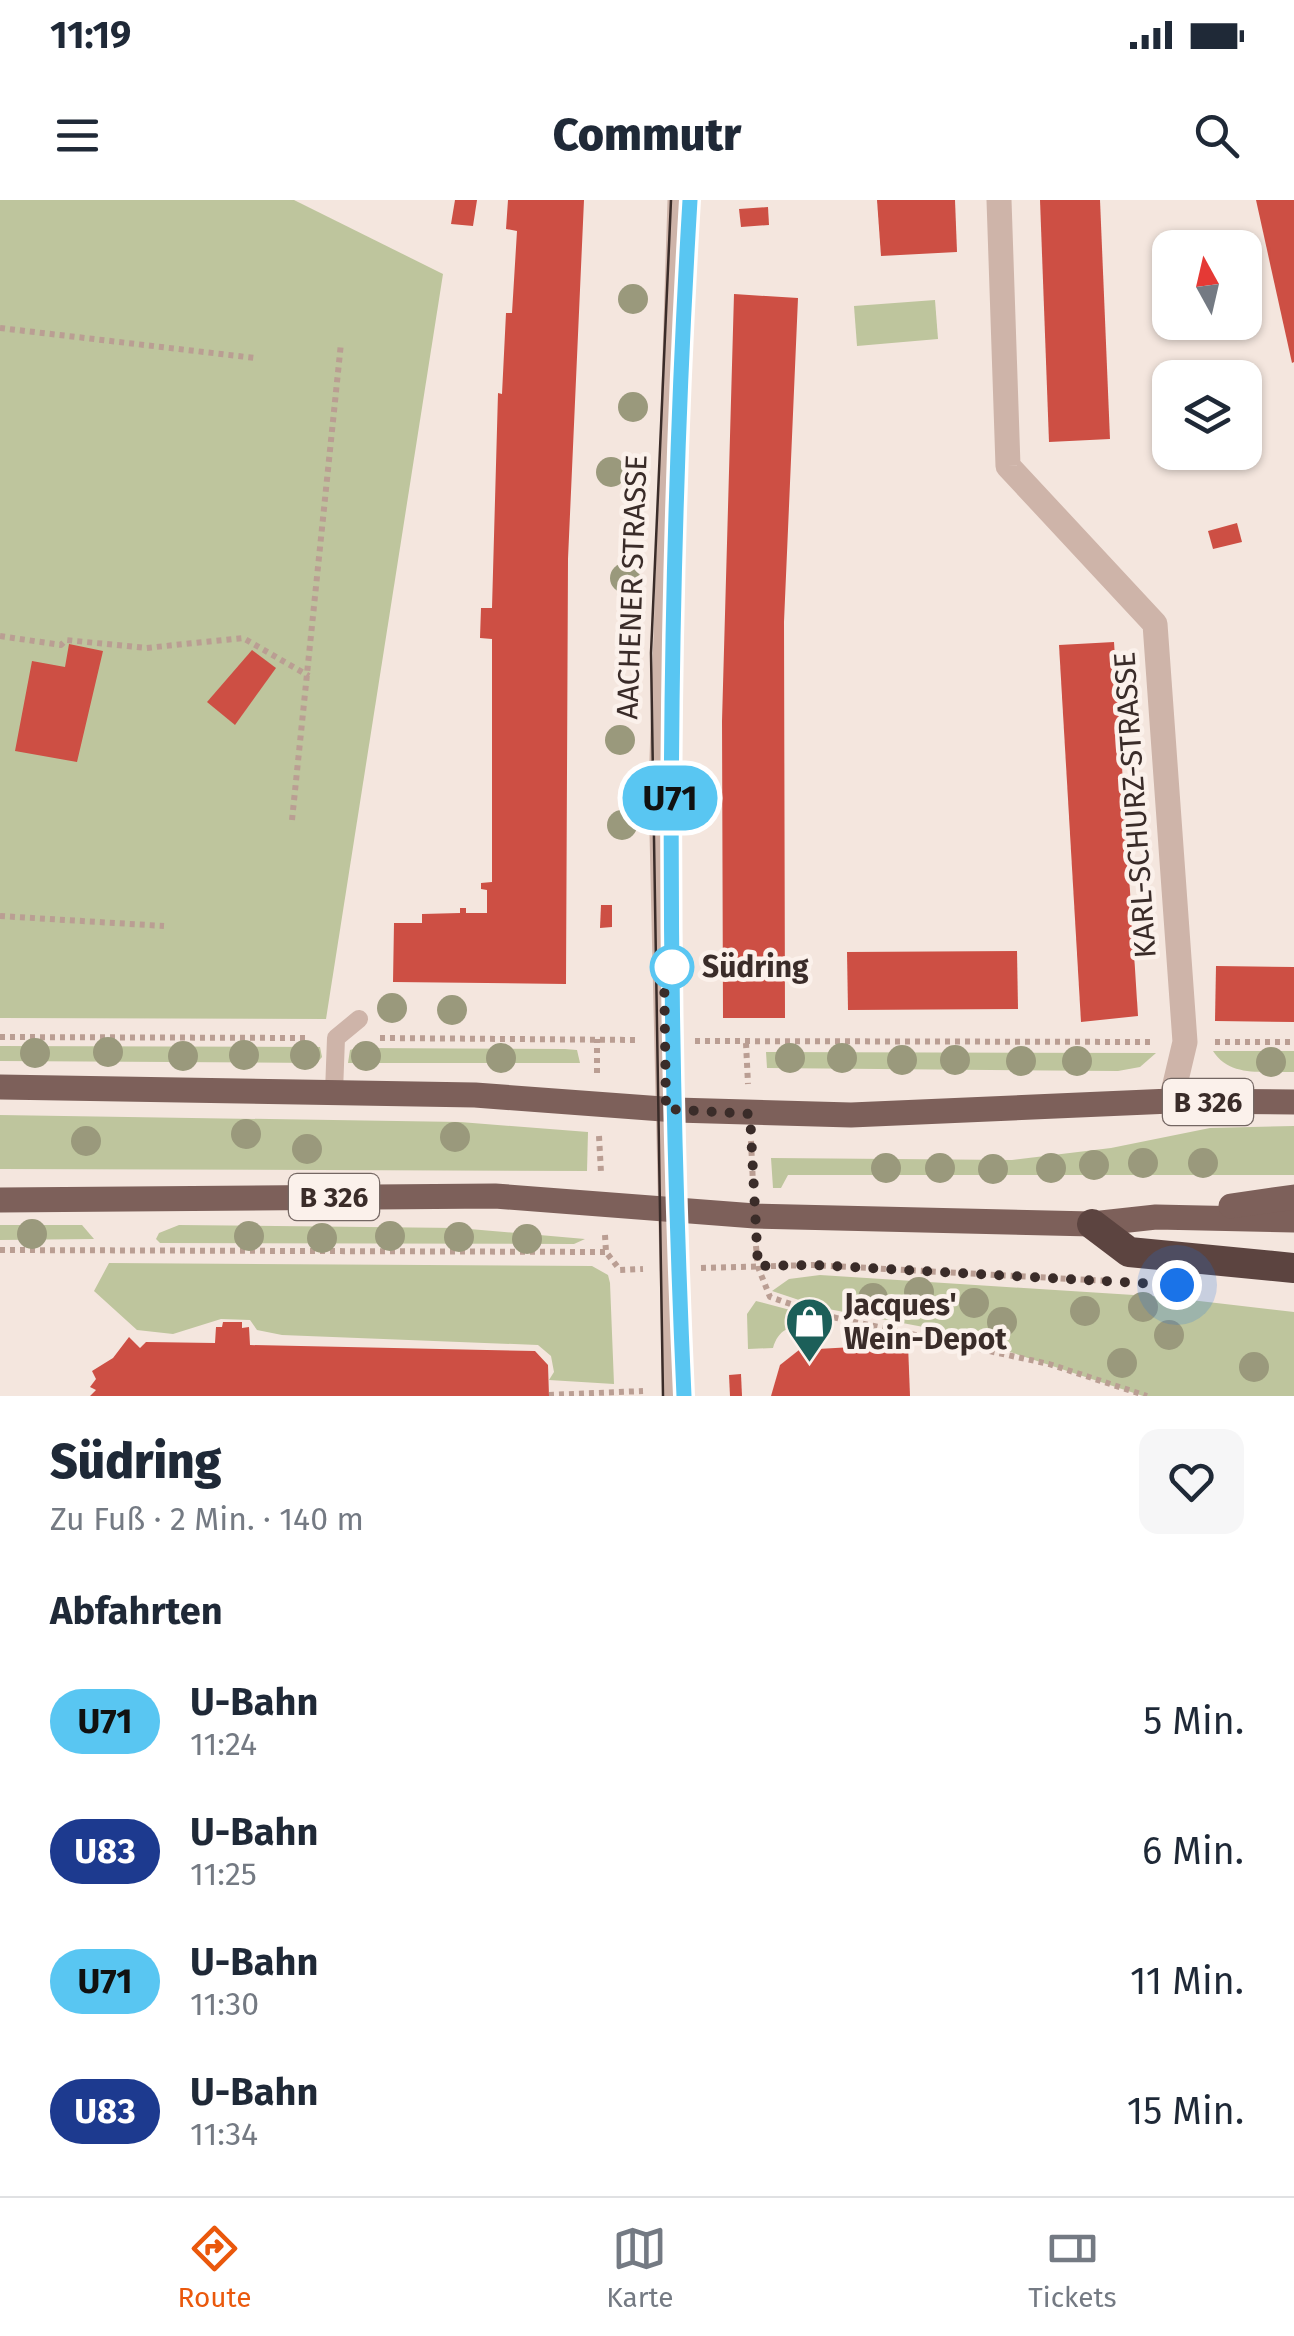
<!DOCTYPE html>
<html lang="de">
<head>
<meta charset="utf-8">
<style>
	:root { --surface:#fff; --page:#f6f6f7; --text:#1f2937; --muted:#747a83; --line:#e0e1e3; --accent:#ea580c }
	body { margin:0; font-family:"Fira Sans",sans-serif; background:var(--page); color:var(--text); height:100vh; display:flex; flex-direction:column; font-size:38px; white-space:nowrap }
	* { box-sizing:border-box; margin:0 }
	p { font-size:32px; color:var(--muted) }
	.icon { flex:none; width:55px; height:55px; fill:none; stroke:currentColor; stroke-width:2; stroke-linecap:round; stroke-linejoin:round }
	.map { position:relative; height:1196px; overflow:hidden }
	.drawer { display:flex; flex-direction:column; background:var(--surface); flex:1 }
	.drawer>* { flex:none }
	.badge { padding:0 20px; border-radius:32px; font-size:35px; line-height:65px }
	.needle { width:65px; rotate:352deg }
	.tools { position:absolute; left:1152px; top:30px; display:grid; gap:20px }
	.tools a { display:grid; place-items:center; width:110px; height:110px; border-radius:20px; background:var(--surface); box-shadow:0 2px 8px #0004; font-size:50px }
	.you { position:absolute; width:50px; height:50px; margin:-25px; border:8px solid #fff; border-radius:50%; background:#1a73e8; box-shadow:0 0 0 15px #1a73e833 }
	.map>.badge { position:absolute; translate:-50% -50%; box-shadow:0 0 0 5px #fff }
	h2 { padding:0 50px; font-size:38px; line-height:90px }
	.round { display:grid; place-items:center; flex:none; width:105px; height:105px; border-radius:20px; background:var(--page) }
	.overview { display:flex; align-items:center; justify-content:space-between; height:170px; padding:0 50px }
	h1 { font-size:48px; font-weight:800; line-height:75px }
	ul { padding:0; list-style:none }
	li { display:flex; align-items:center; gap:30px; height:130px; padding:0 50px }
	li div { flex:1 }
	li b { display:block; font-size:38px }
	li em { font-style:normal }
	li .badge { min-width:110px; font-weight:700; text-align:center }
	.status { display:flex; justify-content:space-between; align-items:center; height:70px; padding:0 50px; background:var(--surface); direction:ltr }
	.status svg { height:28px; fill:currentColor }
	header { display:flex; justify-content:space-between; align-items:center; height:130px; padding:0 50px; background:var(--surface); font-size:45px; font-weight:800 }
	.tab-bar { display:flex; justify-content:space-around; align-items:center; height:140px; border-top:2px solid var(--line); background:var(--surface); font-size:28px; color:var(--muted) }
	.tab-bar a { display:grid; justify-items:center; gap:5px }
	.tab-bar .selected { color:var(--accent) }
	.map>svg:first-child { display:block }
</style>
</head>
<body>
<div class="status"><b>11:19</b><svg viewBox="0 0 49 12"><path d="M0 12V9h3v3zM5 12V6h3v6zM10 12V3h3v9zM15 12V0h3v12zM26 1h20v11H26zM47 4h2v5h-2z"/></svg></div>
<header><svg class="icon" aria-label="menu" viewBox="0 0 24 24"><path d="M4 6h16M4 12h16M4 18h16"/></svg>Commutr<svg class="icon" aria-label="search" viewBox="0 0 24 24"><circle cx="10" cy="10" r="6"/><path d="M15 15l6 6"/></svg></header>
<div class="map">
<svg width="1294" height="1196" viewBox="0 0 1294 1196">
	<rect width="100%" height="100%" fill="#f4e6de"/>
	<!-- green -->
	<g fill="#bec59d">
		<polygon points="0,0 294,0 443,74 326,819 0,818"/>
		<polygon points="935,100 938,139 857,146 854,106"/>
		<polygon points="0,846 320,847 322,857 317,863 0,861"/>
		<polygon points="357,848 565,849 577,850 580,863 348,863 350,850"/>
		<path d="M 1213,851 L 1294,851 L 1294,872 C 1265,871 1230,878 1213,851 Z"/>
		<polygon points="766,852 1156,853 1140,867 1118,871 767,868"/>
		<polygon points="0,915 460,922 588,932 587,971 0,969"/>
		<polygon points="1294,926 1294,975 788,975 781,988 773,988 771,958 1012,960 1111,948 1210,928"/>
		<polygon points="0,1025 82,1025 94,1039 0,1040"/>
		<polygon points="179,1025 458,1028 585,1039 574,1044 160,1043 156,1039 159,1033"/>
		<polygon points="109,1063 592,1066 608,1075 610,1083 614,1184 549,1180 554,1172 551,1156 538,1145 282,1135 257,1130 250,1120 221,1119 173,1134 137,1130 94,1091"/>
		<polygon points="820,1075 1165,1097 1294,1112 1294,1196 1143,1196 950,1132 823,1108 772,1091 789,1079"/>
		<path d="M 756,1101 L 824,1119 L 821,1127 C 799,1125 780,1123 773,1148 L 748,1149 L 747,1114 Z"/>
	</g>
	<!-- building -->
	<g fill="#cd4f44">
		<polygon points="455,0 477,0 473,26 451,24"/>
		<polygon points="508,0 584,0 568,359 566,784 393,782 394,723 422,723 422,714 460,713 460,708 466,708 466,713 487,713 487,690 481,689 481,683 492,682 492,439 480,438 481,408 492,408 498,193 502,194 506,113 512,113 517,31 506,29"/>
		<polygon points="877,0 955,0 957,52 881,56"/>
		<polygon points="1040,0 1100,0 1110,239 1049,242"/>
		<polygon points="1256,0 1294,0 1294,162 1292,163"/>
		<polygon points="768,7 769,25 741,27 739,9"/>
		<polygon points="734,94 798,98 784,422 785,818 723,818 722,521"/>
		<polygon points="1237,323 1242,342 1213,349 1208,331"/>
		<polygon points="1114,442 1138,816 1081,822 1059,445"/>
		<polygon points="69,444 103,451 77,562 15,551 32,461 65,467"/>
		<polygon points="252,450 276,468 235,525 207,502"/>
		<polygon points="601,705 612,705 612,727 600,728"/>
		<polygon points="1017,751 1018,809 848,810 847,752"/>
		<polygon points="1216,766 1294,767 1294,822 1215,821"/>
		<polygon points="223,1122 242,1122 242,1128 249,1127 250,1145 535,1151 548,1165 549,1196 90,1196 96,1190 90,1187 96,1179 92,1171 113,1158 129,1137 140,1148 146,1142 215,1143 216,1127 222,1127"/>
		<polygon points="908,1144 910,1196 771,1196 780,1165 799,1150"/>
		<polygon points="741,1174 742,1196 730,1196 729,1175"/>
	</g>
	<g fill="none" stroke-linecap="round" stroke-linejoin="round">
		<!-- path -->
		<g stroke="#ba9e93" stroke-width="6" stroke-dasharray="5 5" stroke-linecap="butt">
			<polyline points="0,128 255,158"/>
			<polyline points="0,436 61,445 66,440 146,448 243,438 309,476"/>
			<polyline points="292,620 341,143"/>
			<polyline points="0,716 164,726"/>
			<polyline points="0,837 308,838"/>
			<polyline points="380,838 638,840"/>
			<polyline points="695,841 1153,842"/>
			<polyline points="1215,842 1294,842"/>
			<polyline points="746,843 748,884"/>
			<polyline points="597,873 597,839"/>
			<polyline points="599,936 601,973"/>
			<polyline points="751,941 753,984"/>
			<polyline points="605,1035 606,1052 620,1070 643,1069"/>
			<polyline points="756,1046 758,1067 770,1097 823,1115 1049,1164 1147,1196"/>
			<polyline points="0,1050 606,1052"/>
			<polyline points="701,1068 813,1065 1108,1081"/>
			<polyline points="549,1195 643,1191"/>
		</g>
		<!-- lane -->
		<polyline stroke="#ceb4a9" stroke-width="18" points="334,892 336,838 359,819"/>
		<!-- street -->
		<g stroke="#ceb4a9" stroke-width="25">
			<polyline points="999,0 1008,266 1155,424 1185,842 1171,901"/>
			<polyline points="675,1196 661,590 680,0"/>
		</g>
		<!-- primary -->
		<g stroke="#7d605a" stroke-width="25">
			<polyline points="0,887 475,895 676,910 851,915 1171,901 1294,902"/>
			<polyline points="0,1000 495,996 755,1016 1092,1024 1156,1017 1294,1020"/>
			<polyline points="1231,1006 1294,997"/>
		</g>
		<!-- highway -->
		<polyline stroke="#5c4440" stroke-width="30" points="1092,1024 1129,1052 1294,1068"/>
		<!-- tram -->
		<g stroke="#3a2c29" stroke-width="2.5">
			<polyline points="663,1196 651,453 671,0"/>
			<path d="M 684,1196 C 664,798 665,398 689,0"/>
		</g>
	</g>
	<!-- trees -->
	<g fill="#9a997c">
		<circle cx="633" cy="99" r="15"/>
		<circle cx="633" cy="207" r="15"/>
		<circle cx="611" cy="272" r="15"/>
		<circle cx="625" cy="378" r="15"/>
		<circle cx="620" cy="540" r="15"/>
		<circle cx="622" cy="625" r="15"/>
		<circle cx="392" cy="808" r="15"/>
		<circle cx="452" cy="810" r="15"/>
		<circle cx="108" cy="852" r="15"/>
		<circle cx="35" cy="853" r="15"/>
		<circle cx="244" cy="855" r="15"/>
		<circle cx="305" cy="855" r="15"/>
		<circle cx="183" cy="856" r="15"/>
		<circle cx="366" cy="856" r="15"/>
		<circle cx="501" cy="858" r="15"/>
		<circle cx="790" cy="858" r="15"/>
		<circle cx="842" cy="858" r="15"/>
		<circle cx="902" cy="860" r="15"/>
		<circle cx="955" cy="860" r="15"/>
		<circle cx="1021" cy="861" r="15"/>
		<circle cx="1077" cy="861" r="15"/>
		<circle cx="1271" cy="862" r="15"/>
		<circle cx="246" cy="934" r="15"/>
		<circle cx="455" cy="937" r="15"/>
		<circle cx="86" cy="941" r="15"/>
		<circle cx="307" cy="949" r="15"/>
		<circle cx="1143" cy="963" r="15"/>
		<circle cx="1203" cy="963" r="15"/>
		<circle cx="1094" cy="965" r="15"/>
		<circle cx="886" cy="968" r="15"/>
		<circle cx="940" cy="968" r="15"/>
		<circle cx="1051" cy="968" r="15"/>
		<circle cx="993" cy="969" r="15"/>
		<circle cx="32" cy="1034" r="15"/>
		<circle cx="249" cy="1036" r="15"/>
		<circle cx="390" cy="1036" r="15"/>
		<circle cx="459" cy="1037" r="15"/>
		<circle cx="322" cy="1038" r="15"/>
		<circle cx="527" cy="1039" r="15"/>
		<circle cx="919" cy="1092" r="15"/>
		<circle cx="873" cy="1098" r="15"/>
		<circle cx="974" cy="1103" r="15"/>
		<circle cx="1143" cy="1107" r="15"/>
		<circle cx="1085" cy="1111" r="15"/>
		<circle cx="1002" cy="1122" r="15"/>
		<circle cx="1169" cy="1135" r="15"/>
		<circle cx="1122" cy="1163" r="15"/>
		<circle cx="1254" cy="1167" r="15"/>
	</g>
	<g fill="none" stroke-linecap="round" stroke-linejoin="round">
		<defs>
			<path id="line" d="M 684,1196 C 666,797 666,398 690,0"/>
		</defs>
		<!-- line casing -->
		<use href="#line" stroke="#fff" stroke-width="22"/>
		<!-- line -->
		<use href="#line" stroke="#59c6f2" stroke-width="15"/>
		<!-- walk -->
		<polyline stroke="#3a2c29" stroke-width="10" stroke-dasharray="0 18" points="672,767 664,765 666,909 750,914 758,1066 813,1065 1177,1085"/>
	</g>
	<!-- icons -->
	<defs>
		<symbol id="shop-pin" viewBox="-11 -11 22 30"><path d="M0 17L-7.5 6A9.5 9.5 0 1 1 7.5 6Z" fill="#1c5f59" stroke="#fbf1eb"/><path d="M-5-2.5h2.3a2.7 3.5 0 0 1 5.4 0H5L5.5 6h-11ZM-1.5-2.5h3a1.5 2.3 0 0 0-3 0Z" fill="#fff"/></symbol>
	</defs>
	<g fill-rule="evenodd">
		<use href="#shop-pin" x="782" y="1094" width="55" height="75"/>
	</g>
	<!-- markers -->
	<circle fill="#fff" stroke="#59c6f2" stroke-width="5" cx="672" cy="767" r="20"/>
	<g text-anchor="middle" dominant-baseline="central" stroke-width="9" stroke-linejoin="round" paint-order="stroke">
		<!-- shield labels -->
		<g fill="#fbf1eb" stroke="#746763" stroke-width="2.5">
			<rect x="1163" y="879" width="90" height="46" rx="8"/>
			<rect x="289" y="974" width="90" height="46" rx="8"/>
		</g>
		<g font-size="28" font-weight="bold" fill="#3a2c29">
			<text x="1208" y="902">B 326</text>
			<text x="334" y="997">B 326</text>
		</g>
		<!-- street labels -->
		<g font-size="30" fill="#3a2c29" stroke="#fbf1eb">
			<text transform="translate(632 387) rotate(-88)">AACHENER STRASSE</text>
			<text transform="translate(1135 605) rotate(-94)">KARL-SCHURZ-STRASSE</text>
		</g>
		<!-- stop labels -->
		<g font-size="30" font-weight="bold" fill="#3a2c29" stroke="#fbf1eb" text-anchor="start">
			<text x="702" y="767">Südring</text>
		</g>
		<!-- poi labels -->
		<g font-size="30" font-weight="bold" fill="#3a2c29" stroke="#fbf1eb" text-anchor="start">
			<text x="844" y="1105">Jacques'<tspan x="844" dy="34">Wein-Depot</tspan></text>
		</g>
	</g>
</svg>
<div class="tools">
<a><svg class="needle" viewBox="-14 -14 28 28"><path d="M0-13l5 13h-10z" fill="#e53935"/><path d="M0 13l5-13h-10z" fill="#747a83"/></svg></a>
<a><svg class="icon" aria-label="layers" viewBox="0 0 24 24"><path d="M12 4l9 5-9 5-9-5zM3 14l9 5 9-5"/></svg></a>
</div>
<div class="you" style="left:1177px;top:1085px"></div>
<b class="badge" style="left:670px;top:598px;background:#59c6f2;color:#111">U71</b>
</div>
<section class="drawer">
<div class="overview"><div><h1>Südring</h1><p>Zu Fuß · 2 Min. · 140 m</p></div><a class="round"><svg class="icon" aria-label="heart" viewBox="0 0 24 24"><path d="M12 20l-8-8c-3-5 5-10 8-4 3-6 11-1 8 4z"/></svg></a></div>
<h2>Abfahrten</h2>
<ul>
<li><span class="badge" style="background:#59c6f2;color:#111">U71</span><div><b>U-Bahn</b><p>11:24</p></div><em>5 Min.</em></li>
<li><span class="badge" style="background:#1d3a8f;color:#fff">U83</span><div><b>U-Bahn</b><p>11:25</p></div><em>6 Min.</em></li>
<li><span class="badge" style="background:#59c6f2;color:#111">U71</span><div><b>U-Bahn</b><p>11:30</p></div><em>11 Min.</em></li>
<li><span class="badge" style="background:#1d3a8f;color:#fff">U83</span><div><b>U-Bahn</b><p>11:34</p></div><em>15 Min.</em></li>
</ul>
</section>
<nav class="tab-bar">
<a class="selected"><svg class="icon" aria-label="directions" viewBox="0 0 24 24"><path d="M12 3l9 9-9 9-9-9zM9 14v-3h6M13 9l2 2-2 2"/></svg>Route</a>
<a><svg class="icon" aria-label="map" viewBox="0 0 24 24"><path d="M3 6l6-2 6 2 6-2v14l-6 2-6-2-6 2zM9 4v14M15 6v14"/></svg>Karte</a>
<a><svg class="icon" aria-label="tickets" viewBox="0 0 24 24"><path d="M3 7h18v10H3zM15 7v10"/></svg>Tickets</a>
</nav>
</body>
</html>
